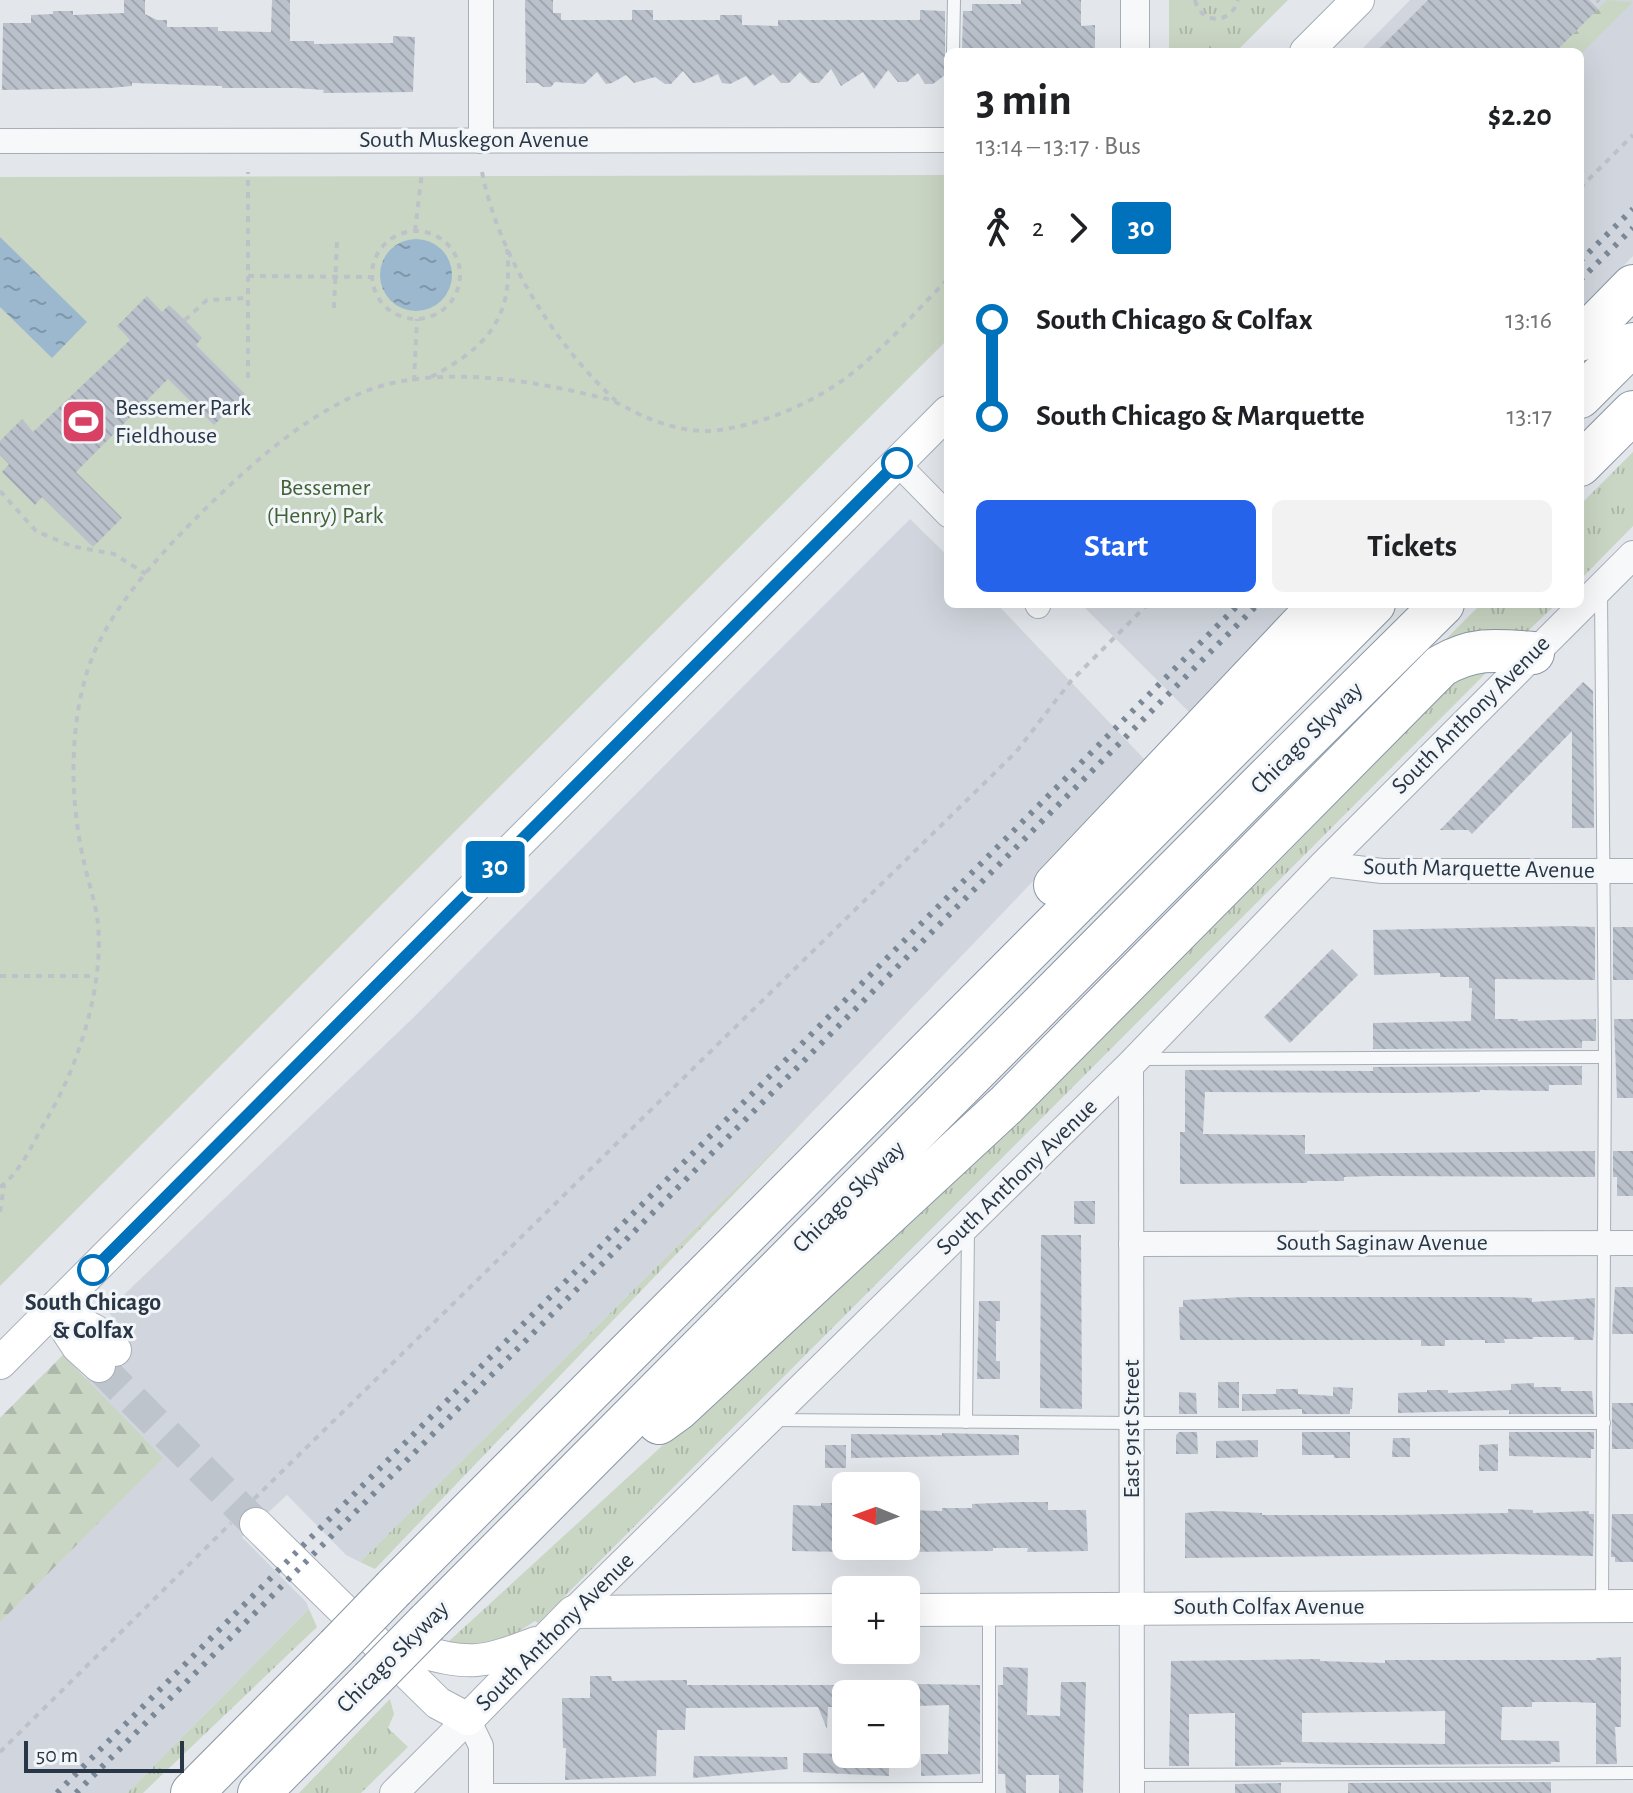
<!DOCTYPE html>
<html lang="en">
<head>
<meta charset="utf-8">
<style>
	:root { --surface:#fff; --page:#f2f2f2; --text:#202124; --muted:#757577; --accent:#2563eb }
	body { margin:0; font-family:"Alegreya Sans",sans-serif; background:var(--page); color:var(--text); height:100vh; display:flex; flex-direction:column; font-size:30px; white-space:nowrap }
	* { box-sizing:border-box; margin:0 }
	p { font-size:26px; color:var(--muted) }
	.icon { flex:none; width:44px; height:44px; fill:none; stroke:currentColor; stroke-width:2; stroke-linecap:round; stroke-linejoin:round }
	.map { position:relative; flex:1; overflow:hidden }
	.details { position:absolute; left:944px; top:48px; width:640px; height:560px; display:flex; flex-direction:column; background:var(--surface); border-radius:12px; box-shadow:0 8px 32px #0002 }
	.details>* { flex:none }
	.badge { padding:0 16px; border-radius:6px; font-size:28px; line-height:52px }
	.needle { width:52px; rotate:271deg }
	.fabs { position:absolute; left:832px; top:1472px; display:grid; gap:16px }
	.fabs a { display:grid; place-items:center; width:88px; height:88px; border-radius:12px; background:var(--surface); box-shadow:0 8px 32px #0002; font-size:40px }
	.scale { position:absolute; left:24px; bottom:20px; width:160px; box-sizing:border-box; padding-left:8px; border:4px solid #293646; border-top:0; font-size:22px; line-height:28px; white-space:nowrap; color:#293646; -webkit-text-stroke:6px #f3f6f9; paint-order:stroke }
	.map>.badge { position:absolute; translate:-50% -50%; box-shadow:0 0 0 4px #fff }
	.legs { display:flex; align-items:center; gap:12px; height:88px; padding:0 32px; font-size:26px }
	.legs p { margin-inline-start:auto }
	.head { display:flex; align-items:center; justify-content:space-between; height:136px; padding:0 32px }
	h1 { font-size:44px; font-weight:700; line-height:60px }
	.primary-button { display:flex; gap:16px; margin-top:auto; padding:16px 32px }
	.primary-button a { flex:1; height:92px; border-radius:12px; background:var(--accent); color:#fff; font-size:32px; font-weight:700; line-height:92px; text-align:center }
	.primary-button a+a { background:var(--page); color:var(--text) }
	ul { padding:0 32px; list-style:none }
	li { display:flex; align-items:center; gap:28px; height:96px; font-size:30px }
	li i { display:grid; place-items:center; width:12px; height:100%; margin:0 10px; background:currentColor }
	li i::after { content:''; width:20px; height:20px; margin:-10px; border:6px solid; border-radius:50%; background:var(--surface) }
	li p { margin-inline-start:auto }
	li:first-child i { background:linear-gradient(#0000 50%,currentColor 0) }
	li:last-child i { background:linear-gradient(currentColor 50%,#0000 0) }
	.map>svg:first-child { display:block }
</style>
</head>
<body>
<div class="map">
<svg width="1633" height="1793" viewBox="0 0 1633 1793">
	<defs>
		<pattern id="grass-tufts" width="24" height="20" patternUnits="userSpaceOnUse" patternTransform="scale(2)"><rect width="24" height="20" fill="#cad6c4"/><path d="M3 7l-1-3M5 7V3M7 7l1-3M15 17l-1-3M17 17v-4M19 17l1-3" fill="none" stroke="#aeb8aa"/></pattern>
		<pattern id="forest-firs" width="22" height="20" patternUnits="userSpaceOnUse" patternTransform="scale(2)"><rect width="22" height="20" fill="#cad6c4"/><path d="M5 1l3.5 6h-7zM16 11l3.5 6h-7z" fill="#aeb8aa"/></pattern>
		<pattern id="water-ripples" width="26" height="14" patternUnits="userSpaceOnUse" patternTransform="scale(2)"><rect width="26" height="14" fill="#9cb8ce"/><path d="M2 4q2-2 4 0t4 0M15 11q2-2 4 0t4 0" fill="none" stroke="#7f96a9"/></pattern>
		<pattern id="building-back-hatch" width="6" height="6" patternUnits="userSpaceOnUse" patternTransform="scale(2)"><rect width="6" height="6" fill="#bac1ca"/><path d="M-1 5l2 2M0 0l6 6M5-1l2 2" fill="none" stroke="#a0a6af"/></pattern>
	</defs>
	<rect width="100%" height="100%" fill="#e3e7ec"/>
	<!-- built -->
	<g fill="#d1d6de">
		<polygon points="1410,0 1633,0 1633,256 1580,311 1580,52 1359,52"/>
		<polygon points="910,519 948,556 948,604 997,604 1147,762 820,1104 360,1562 346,1555 287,1495 242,1537 306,1602 309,1609 127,1793 0,1793 0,1418 63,1355 86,1379 129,1335 107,1311 413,1018"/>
		<polygon points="1081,604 1298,604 1192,715"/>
	</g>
	<!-- grass -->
	<g fill="url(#grass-tufts)">
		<polygon points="1169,0 1288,0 1236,52 1169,52"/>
		<polygon points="1633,452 1633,526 1580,580 1580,505"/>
		<polygon points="1481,604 1556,604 1527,632 1470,639 935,1151"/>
		<path d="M 1491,668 L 538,1623 L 535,1621 C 507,1640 481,1650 448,1642 L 771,1346 L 1458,677 Z"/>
		<polygon points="820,1104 375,1569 360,1562"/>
		<polygon points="309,1609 317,1627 143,1793 127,1793"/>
		<polygon points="390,1699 394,1714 388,1728 408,1747 361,1793 299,1793"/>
	</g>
	<!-- forest -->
	<g fill="url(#forest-firs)">
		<polygon points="1607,0 1633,2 1580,55 1580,52 1555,52"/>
		<polygon points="63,1355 163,1458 0,1622 0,1418"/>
	</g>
	<!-- park -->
	<polygon fill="#cad6c4" points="948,175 948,339 0,1286 0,177"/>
	<!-- water -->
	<g fill="url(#water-ripples)">
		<polygon points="0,237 87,322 52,358 0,307"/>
		<circle cx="416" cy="275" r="36"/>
	</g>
	<!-- building -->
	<g fill="url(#building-back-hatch)" fill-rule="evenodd">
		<polygon points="124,0 145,0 145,14 157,20 167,20 167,27 218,27 218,31 271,32 272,0 290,0 290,41 314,41 314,44 393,43 393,36 415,37 413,92 323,93 324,90 296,88 222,88 222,86 132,83 132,86 110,88 2,90 3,23 31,23 31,15 53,14 53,11 73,11 73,15 124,13"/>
		<polygon points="525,0 553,0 553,13 561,13 561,20 632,20 632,10 653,10 653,20 720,20 720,15 742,15 742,25 778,26 778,20 920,20 920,10 945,11 945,75 933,84 925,84 918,73 907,82 898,82 888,70 874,89 863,72 841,86 831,69 819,83 811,83 800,72 789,83 781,83 773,74 754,86 746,76 730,84 722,83 718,74 701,82 693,83 683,71 671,84 665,84 655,77 634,83 626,75 612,83 606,84 597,72 584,84 555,82 551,87 543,87 538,83 526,83"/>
		<polygon points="1021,0 1081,0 1081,26 1095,25 1095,52 962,52 963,11 972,11 972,4 1021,4"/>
		<polygon points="1428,0 1589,0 1598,9 1555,52 1376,52"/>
		<polygon points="147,296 162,312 169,305 185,320 202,338 196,345 245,394 214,425 168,379 76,472 122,518 93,547 42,497 35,505 2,472 9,464 0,455 0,441 22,419 33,432 130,340 117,326"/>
		<polygon points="1583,682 1593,691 1594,828 1572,828 1572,731 1472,834 1468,830 1440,830"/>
		<polygon points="1568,926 1595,927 1595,980 1495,979 1495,1019 1518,1019 1518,1021 1596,1019 1596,1041 1582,1041 1582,1048 1373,1049 1373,1023 1471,1021 1472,988 1469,988 1469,977 1440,977 1440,973 1374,975 1373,930"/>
		<rect x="1613" y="927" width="20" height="53"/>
		<polygon points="1332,949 1358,975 1290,1043 1264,1017"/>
		<polygon points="1614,1019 1633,1019 1633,1098 1617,1098"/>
		<polygon points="1582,1066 1582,1085 1549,1085 1549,1091 1480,1090 1480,1092 1407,1093 1205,1092 1203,1134 1305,1135 1305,1154 1595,1151 1595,1177 1379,1176 1344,1177 1344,1181 1307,1181 1307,1183 1180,1184 1180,1132 1185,1132 1185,1070 1373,1071 1373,1067"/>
		<polygon points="1613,1151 1633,1151 1633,1196 1617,1196 1617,1177 1613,1177"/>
		<rect x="1074" y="1201" width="21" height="23"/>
		<polygon points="1041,1235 1081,1235 1082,1409 1040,1408"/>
		<polygon points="1615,1287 1633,1287 1633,1334 1612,1334"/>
		<polygon points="1245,1297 1504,1297 1532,1298 1532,1302 1595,1298 1594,1333 1593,1340 1574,1340 1574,1337 1533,1337 1533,1339 1504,1339 1505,1343 1485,1343 1485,1340 1445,1340 1445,1346 1421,1346 1421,1340 1180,1340 1179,1307 1183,1307 1183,1300"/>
		<polygon points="979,1301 1000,1301 1000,1321 996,1321 996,1361 1000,1361 1000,1379 977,1379"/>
		<rect x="1218" y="1382" width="21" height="26"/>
		<polygon points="1534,1383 1534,1387 1561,1387 1561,1391 1592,1391 1594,1414 1509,1414 1509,1410 1398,1413 1398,1393 1427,1392 1427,1390 1448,1390 1448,1393 1511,1390 1511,1384"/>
		<polygon points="1333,1387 1353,1388 1352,1409 1350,1409 1350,1414 1302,1414 1302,1409 1242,1411 1242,1394 1276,1394 1276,1389 1298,1389 1298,1394 1333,1396"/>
		<polygon points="1179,1392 1196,1393 1197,1414 1179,1414"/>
		<rect x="1612" y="1403" width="21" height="46"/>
		<polygon points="1179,1432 1197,1432 1198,1454 1176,1454 1176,1435"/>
		<polygon points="1302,1432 1350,1432 1350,1458 1334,1458 1334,1455 1302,1455"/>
		<polygon points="1509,1432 1594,1432 1594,1449 1591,1449 1591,1458 1509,1456"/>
		<polygon points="942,1433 1019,1435 1019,1455 851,1458 851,1434 942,1435"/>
		<polygon points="1393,1438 1410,1438 1410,1457 1392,1457"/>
		<polygon points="1258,1440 1258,1457 1216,1458 1216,1441"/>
		<polygon points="1498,1444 1498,1471 1479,1471 1479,1445"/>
		<rect x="825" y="1445" width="21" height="23"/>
		<polygon points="1021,1502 1048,1502 1048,1510 1086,1510 1088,1551 1027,1552 1028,1548 993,1548 993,1551 906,1552 906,1510 942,1511 942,1508 972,1508 972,1504"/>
		<polygon points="821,1503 841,1503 840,1516 846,1516 846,1552 792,1551 793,1505 821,1506"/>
		<polygon points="1508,1509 1533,1510 1533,1513 1589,1511 1589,1514 1594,1514 1593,1556 1508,1554 1185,1558 1185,1513 1214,1511 1262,1513 1262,1515 1392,1515 1508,1513"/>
		<polygon points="1612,1514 1633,1514 1633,1562 1615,1562 1615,1557 1611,1557"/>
		<path d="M 1621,1657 L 1621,1727 L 1615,1727 L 1617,1764 L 1596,1764 L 1596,1703 L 1574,1702 L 1532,1702 L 1532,1707 L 1502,1707 L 1501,1740 L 1559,1741 L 1560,1762 L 1551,1762 L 1551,1764 L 1348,1765 L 1281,1762 L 1281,1765 L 1235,1766 L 1235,1713 L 1189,1714 L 1189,1766 L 1169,1766 L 1171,1661 L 1320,1659 L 1320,1661 L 1385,1663 L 1385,1660 L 1596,1660 L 1596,1658 ZM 1445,1711 L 1445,1744 L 1302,1742 L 1302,1713 Z"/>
		<polygon points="1003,1667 1028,1668 1027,1715 1060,1716 1061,1682 1086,1682 1083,1793 1059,1793 1059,1775 1026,1775 1026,1793 1006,1793 1005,1774 998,1774 998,1685 1003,1685"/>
		<polygon points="590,1676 611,1676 612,1681 687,1680 687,1685 846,1685 846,1707 828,1707 827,1729 818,1707 686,1708 685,1730 657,1730 656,1776 565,1780 566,1748 563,1748 562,1698 590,1698"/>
		<polygon points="916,1684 980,1685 980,1774 921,1776 921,1754 948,1754 949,1705 916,1706"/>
		<polygon points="803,1753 889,1755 889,1776 803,1772"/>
		<polygon points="694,1756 787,1757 788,1769 693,1778"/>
		<polygon points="1551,1782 1551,1793 1348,1793 1348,1783"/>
		<polygon points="1281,1783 1281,1793 1235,1793 1235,1784"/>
	</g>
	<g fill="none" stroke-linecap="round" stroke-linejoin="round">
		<!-- secondary-tunnel -->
		<polyline stroke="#bec4cb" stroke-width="32" stroke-dasharray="32 16" stroke-linecap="butt" points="99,1366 256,1524"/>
		<defs>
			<g id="service">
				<polyline points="953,52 954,0"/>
				<polyline points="1601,593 1605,1057 1602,1606"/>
				<polyline points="1140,1059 1605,1057"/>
				<polyline points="775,1420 1132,1423 1604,1423"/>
				<polyline points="966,1422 968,1229"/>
				<polyline points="989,1612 989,1793"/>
				<polyline points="1132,1775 1633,1773"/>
				<polyline points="481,1790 989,1789"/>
			</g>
			<g id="minor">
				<polyline points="0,141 948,140"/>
				<polyline points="481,141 481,0"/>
				<polyline points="897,463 948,515"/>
				<polyline points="1037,604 1038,606"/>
				<polyline points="1324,864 1382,871 1633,871"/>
				<polyline points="1131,1064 1132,1793"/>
				<polyline points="1131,1244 1633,1243"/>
				<polyline points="468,1719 481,1746 481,1793"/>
			</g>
			<g id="tertiary">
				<polyline points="1135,0 1135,52"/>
				<polyline points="573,1612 1131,1064 1324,864 1633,555"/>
				<polyline points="394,1793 468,1719"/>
			</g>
			<g id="secondary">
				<polyline points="1306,52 1358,0"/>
				<polyline points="53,1309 95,1331 115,1350"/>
				<polyline points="55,1312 78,1347 99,1366"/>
				<polyline points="0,1363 948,412"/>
				<polyline points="256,1524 438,1703 468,1719"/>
				<polyline points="906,1610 1633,1606"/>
				<path d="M 410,1649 C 470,1665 478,1665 536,1643"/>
				<polyline points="468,1719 573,1612 846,1610"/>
			</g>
			<g id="motorway">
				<polyline points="1580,340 1633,286"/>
				<polyline points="1580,397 1633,344"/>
				<polyline points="1580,465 1633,412"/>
				<polyline points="1055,885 1321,604"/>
				<path d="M 659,1423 L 677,1410 L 1006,1105 L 1441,666 C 1474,647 1496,650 1533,653"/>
				<polyline points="394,1588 1374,604"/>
				<polyline points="428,1622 1260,785 1443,604"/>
				<polyline points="192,1793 337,1647"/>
				<polyline points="259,1793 371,1680"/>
			</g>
		</defs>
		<!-- service casing -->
		<use href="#service" stroke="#a7aeb7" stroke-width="14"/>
		<!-- minor casing -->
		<use href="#minor" stroke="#a7aeb7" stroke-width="26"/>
		<!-- tertiary casing -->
		<use href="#tertiary" stroke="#a7aeb7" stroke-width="30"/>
		<!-- secondary casing -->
		<use href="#secondary" stroke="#a7aeb7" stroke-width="34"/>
		<!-- motorway casing -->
		<use href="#motorway" stroke="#8996a4" stroke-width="44"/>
		<!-- path -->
		<g stroke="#bdc2c8" stroke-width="4" stroke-dasharray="6 6" stroke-linecap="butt">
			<path d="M 1195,0 C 1201,25 1231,25 1238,0"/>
			<polyline points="1597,0 1599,2"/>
			<path d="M 482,172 C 498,254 554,344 616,401"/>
			<polyline points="1580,188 1633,135"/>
			<polyline points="415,231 422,172"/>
			<circle cx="416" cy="275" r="44"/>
			<polyline points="248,276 372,277"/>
			<polyline points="334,308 337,242"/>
			<polyline points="185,320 207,300 248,298"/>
			<path d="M 431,377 C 489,346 514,317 507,249"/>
			<polyline points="248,378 248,172"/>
			<polyline points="414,381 417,319"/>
			<polyline points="0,491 36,531 71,546 114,554 146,574"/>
			<polyline points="0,976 96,976"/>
			<path d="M 0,1187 C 21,1172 32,1144 45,1122 C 78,1068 104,987 98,924 C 96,903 88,882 84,862 C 70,802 69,731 87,672 C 105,613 160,554 203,511 C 253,462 323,398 393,383 C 462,368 539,382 607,399 C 620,403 630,410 643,416 C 666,426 695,434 720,430 C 766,423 815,402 851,374 C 886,347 917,310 948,279"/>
			<polyline points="0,1212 4,1185"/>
			<polyline points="254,1499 1016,752 1071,681 1148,604"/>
			<polyline points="0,1752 231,1523"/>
		</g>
		<!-- service -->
		<use href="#service" stroke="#f6f8fa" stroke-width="12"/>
		<!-- minor -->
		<use href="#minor" stroke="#f6f8fa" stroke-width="24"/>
		<!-- tertiary -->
		<use href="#tertiary" stroke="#f6f8fa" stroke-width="28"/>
		<!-- secondary -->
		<use href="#secondary" stroke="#fff" stroke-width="32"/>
		<!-- motorway -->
		<use href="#motorway" stroke="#fff" stroke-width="42"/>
		<!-- rail -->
		<g stroke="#7b8897" stroke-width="6" stroke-dasharray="4 8" stroke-linecap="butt">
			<polyline points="1580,261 1633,209"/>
			<polyline points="1580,280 1633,228"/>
			<polyline points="57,1793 1239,604"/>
			<polyline points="76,1793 1258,604"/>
		</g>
		<defs>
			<g id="motorway-bridge">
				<polyline points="337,1647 394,1588"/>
				<polyline points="371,1680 428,1622"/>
			</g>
		</defs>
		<!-- motorway-bridge casing -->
		<use href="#motorway-bridge" stroke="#8996a4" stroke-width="44" stroke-linecap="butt"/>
		<!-- motorway-bridge -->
		<use href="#motorway-bridge" stroke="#fff" stroke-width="42"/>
	</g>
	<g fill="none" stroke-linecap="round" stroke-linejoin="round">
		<defs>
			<polyline id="line-1" points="93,1270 897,463"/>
		</defs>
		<!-- line-1 casing -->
		<use href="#line-1" stroke="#fff" stroke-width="18"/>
		<!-- line-1 -->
		<use href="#line-1" stroke="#0072bc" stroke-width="12"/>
	</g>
	<!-- icons -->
	<defs>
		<symbol id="stadium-square" viewBox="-11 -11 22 22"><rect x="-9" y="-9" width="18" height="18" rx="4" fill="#d84163" stroke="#f3f6f9"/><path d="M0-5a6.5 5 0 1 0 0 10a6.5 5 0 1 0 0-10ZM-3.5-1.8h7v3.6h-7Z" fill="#fff"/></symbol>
	</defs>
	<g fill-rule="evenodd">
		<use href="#stadium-square" x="58" y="396" width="51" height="51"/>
	</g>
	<!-- markers -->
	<g fill="#fff" stroke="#0072bc" stroke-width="4">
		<circle cx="897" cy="463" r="14"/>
		<circle cx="93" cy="1270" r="14"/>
	</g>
	<g text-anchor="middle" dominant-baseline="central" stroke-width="6" stroke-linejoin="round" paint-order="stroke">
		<!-- street labels -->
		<g font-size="24" fill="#293646" stroke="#f3f6f9">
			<text x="474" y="140">South Muskegon Avenue</text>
			<text transform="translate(1471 715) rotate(-45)">South Anthony Avenue</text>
			<text transform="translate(1307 738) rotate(-45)">Chicago Skyway</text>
			<text transform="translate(1479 869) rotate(1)">South Marquette Avenue</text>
			<text transform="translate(1017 1177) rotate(-44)">South Anthony Avenue</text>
			<text transform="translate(849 1197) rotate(-45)">Chicago Skyway</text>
			<text x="1382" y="1243">South Saginaw Avenue</text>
			<text transform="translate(1132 1429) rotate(-90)">East 91st Street</text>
			<text x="1269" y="1607">South Colfax Avenue</text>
			<text transform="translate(555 1632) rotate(-45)">South Anthony Avenue</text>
			<text transform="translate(393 1657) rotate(-45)">Chicago Skyway</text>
		</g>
		<!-- poi labels -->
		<g font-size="24" fill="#293646" stroke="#f3f6f9" text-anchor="start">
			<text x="115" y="408">Bessemer Park<tspan x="115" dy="28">Fieldhouse</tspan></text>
		</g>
		<!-- park labels -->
		<g font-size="24" fill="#416236" stroke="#f3f6f9">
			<text x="325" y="488">Bessemer<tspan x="325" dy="28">(Henry) Park</tspan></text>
		</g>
		<!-- stop labels -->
		<g font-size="24" font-weight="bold" fill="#293646" stroke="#f3f6f9">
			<text x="93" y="1303">South Chicago<tspan x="93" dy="28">&amp; Colfax</tspan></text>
		</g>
	</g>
</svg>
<div class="fabs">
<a><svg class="needle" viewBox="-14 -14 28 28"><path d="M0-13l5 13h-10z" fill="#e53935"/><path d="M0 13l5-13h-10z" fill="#757577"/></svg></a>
<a>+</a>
<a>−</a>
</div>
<div class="scale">50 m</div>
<b class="badge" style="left:495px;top:867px;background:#0072bc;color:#fff">30</b>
<section class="details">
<div class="head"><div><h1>3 min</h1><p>13:14 – 13:17 · Bus</p></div><b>$2.20</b></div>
<div class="legs"><svg class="icon" aria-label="walk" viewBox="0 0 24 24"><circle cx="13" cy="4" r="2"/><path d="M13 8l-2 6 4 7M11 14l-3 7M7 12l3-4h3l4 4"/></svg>2<svg class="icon" aria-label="forward" viewBox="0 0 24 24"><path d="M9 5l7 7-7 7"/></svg><b class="badge" style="background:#0072bc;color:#fff">30</b></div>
<ul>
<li><i style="color:#0072bc"></i><b>South Chicago &amp; Colfax</b><p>13:16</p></li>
<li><i style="color:#0072bc"></i><b>South Chicago &amp; Marquette</b><p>13:17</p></li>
</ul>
<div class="primary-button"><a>Start</a><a>Tickets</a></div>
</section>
</div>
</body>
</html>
